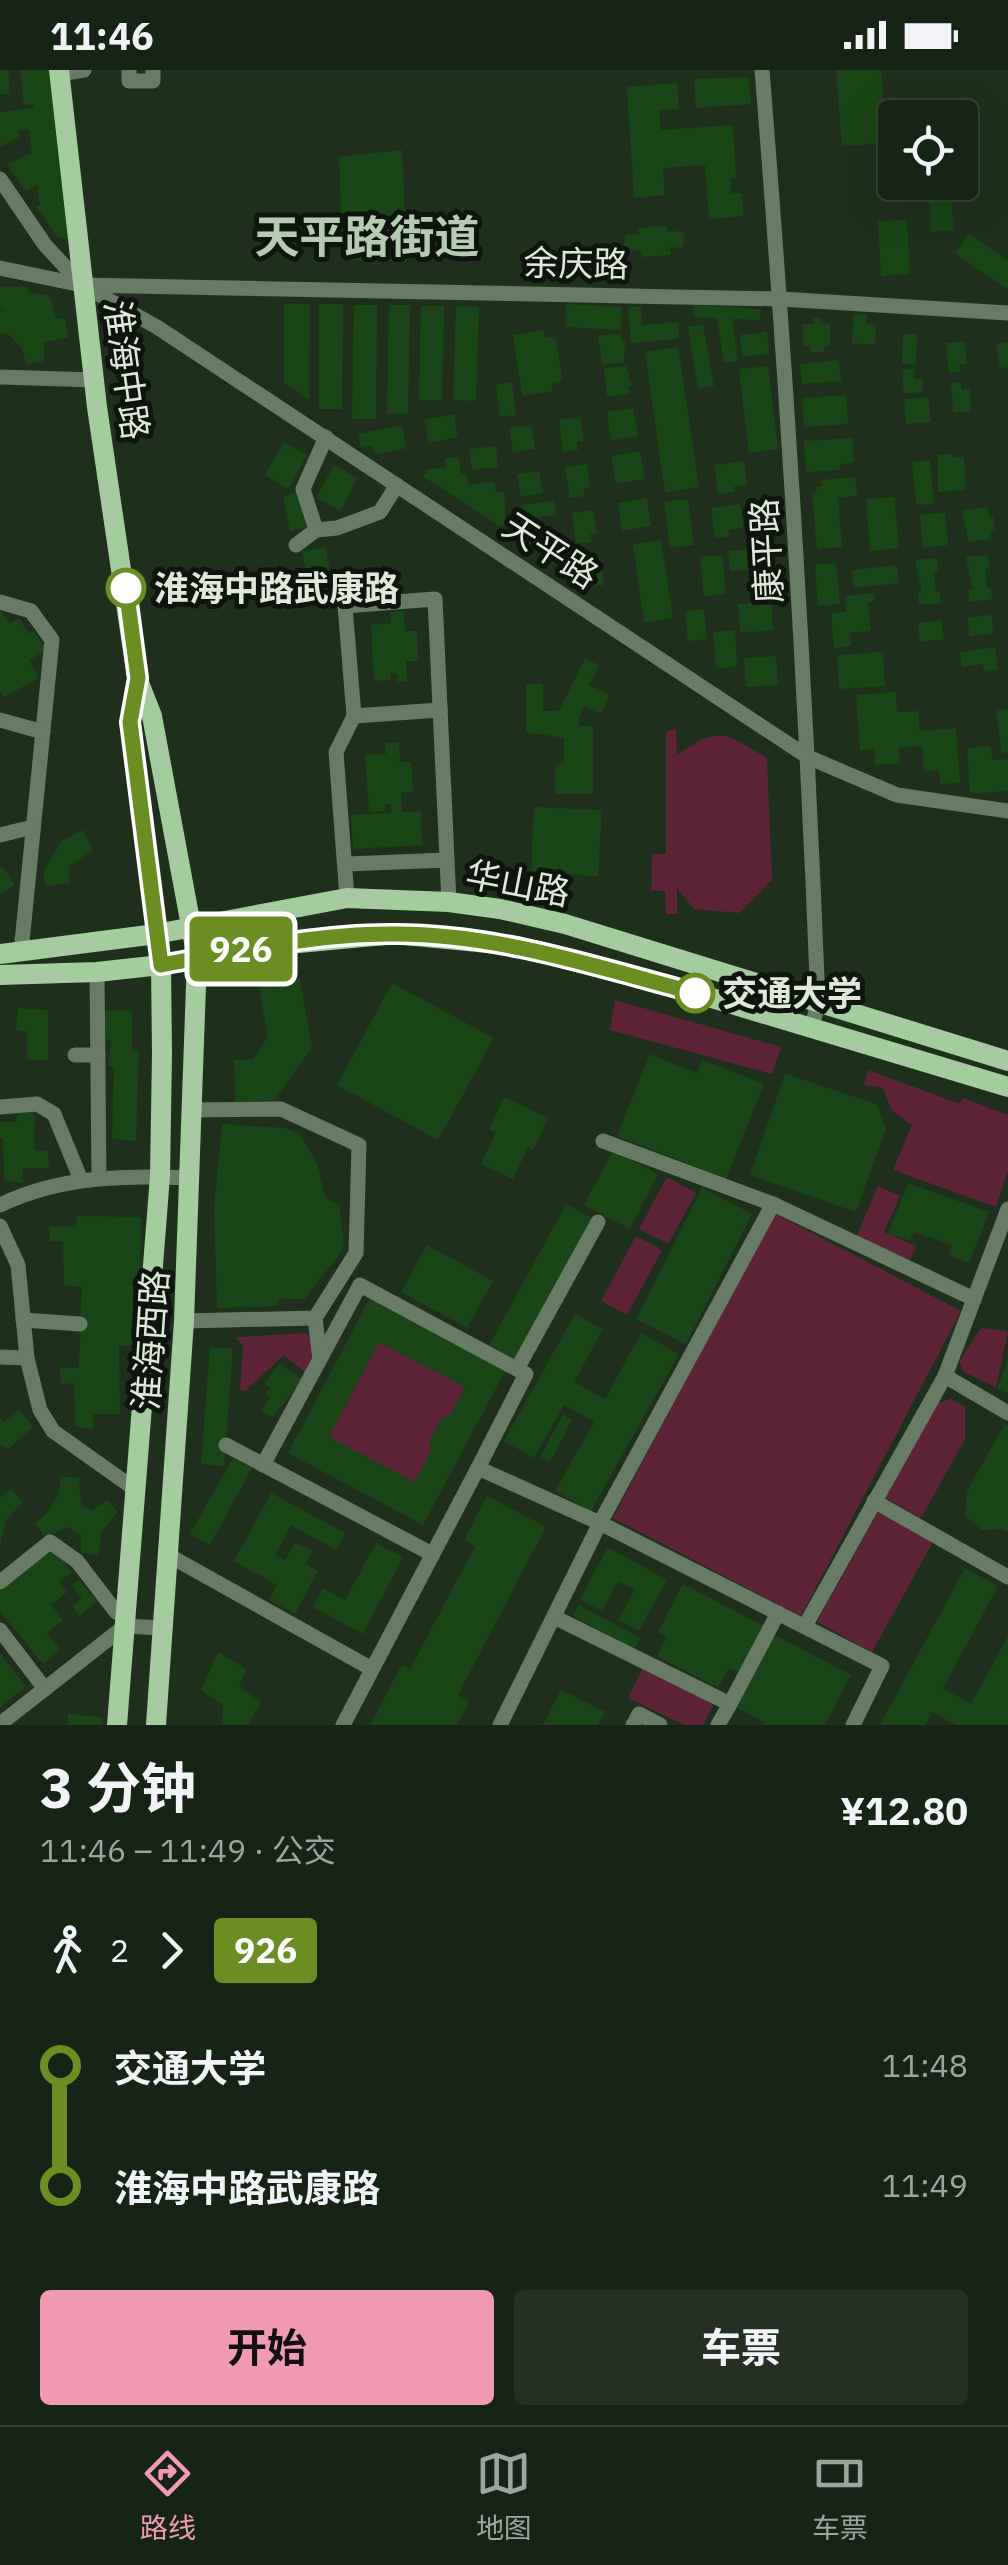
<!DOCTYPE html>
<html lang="zh">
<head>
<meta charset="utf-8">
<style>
	:root { --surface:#162415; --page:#233022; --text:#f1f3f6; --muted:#9ea4a0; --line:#354134; --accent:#f19ab4 }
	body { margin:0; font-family:"IBM Plex Sans","Noto Sans SC",sans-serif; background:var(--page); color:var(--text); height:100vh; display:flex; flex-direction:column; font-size:38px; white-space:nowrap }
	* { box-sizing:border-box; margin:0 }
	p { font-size:32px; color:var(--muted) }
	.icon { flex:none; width:55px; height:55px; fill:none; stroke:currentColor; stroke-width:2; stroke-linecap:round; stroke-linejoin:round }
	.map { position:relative; height:1655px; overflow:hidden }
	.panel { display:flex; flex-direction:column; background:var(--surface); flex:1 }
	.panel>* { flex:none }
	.badge { padding:0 20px; border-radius:8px; font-size:35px; line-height:65px }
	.tools { position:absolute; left:878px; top:30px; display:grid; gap:20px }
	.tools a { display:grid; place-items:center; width:100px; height:100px; border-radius:10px; background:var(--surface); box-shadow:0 10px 40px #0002,0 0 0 2px var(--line); font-size:50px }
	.map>.badge { position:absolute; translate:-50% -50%; box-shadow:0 0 0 5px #fff }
	.legs { display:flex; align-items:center; gap:15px; height:110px; padding:0 40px; font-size:32px }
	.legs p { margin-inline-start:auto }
	.head { display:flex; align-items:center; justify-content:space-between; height:170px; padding:0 40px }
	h1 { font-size:55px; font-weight:700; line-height:75px }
	.button { display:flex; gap:20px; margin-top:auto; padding:20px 40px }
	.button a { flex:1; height:115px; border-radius:10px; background:var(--accent); color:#111; font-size:40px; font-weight:700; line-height:115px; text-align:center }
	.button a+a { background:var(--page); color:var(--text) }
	ul { padding:0 40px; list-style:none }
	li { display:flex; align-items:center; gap:35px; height:120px; font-size:38px }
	li i { display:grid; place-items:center; width:15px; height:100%; margin:0 12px; background:currentColor }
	li i::after { content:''; width:25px; height:25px; margin:-12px; border:8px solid; border-radius:50%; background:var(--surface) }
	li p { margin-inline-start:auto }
	li:first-child i { background:linear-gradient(#0000 50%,currentColor 0) }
	li:last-child i { background:linear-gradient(currentColor 50%,#0000 0) }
	.status { display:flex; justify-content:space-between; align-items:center; height:70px; padding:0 50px; background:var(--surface); direction:ltr }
	.status svg { height:28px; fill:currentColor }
	.tabs { display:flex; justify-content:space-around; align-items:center; height:140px; border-top:2px solid var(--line); background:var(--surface); font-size:28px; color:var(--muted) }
	.tabs a { display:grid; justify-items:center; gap:5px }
	.tabs .selected { color:var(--accent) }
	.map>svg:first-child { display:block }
</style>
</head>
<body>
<div class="status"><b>11:46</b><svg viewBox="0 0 49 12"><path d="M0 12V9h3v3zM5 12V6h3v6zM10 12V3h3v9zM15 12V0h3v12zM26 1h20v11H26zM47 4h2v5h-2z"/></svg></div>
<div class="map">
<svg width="1008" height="1655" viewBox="0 0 1008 1655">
	<rect width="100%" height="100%" fill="#1e301c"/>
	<!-- green -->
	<g fill="#5d2438">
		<path d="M 676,659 L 677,686 C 718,654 725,663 767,688 L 772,810 L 739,843 L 694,839 L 677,818 L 677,844 L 666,844 L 665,821 L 651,821 L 652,784 L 666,784 L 666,661 Z"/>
		<polygon points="615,930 781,977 772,1004 610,960"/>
		<polygon points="868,1000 960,1034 963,1028 1008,1045 1008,1100 996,1137 893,1100 912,1055 892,1041 883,1018 864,1015"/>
		<polygon points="667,1107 696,1123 668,1174 639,1159"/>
		<polygon points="878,1116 900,1126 884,1162 916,1176 910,1190 856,1167"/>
		<polygon points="774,1143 961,1241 801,1546 613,1448"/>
		<polygon points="636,1166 662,1180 627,1245 601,1231"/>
		<polygon points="981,1258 1008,1261 996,1317 964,1302 959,1292"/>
		<polygon points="308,1263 315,1288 306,1303 284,1285 245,1321 240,1320 243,1276 236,1267"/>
		<polygon points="379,1272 465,1317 450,1345 441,1349 431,1381 415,1412 329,1367"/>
		<polygon points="951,1329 965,1337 965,1369 921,1448 884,1427 938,1333"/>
		<polygon points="878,1442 933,1472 872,1582 817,1552"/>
		<polygon points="644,1596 715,1631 703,1655 684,1655 628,1628"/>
	</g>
	<!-- building -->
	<g fill="#1a4516" fill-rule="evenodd">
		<polygon points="0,0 8,0 10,24 0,24"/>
		<polygon points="20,0 50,0 68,168 63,169 57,167 36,136 40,136 37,115 26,121 7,94 32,83 29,59 17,61 19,67 0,77 0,42 34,38 33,34 24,35"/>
		<polygon points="836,0 881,0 887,73 842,76"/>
		<polygon points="749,7 751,34 696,38 694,9"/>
		<polygon points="677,13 679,39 659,40 661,60 733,55 736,108 730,108 731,123 742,123 743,146 709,149 705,95 663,98 665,125 634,128 627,17"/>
		<polygon points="402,80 407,192 343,190 339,87"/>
		<polygon points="929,112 951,112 953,160 931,162"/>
		<polygon points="907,150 910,204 881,206 878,151"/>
		<polygon points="667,156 668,162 681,161 685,164 683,177 670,178 671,185 642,187 641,180 627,181 627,177 623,177 626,165 639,164 638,158"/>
		<polygon points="969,164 1008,191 1008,220 955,183"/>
		<polygon points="26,216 29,223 47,225 51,229 56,248 65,249 68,268 44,272 44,291 26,294 22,278 7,263 0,263 0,241 7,241 0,239 0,217"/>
		<polygon points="284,234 310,234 309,330 284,312"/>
		<polygon points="319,234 343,234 342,339 319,339"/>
		<polygon points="566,234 622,237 621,260 565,257"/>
		<polygon points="354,235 377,235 376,349 352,349"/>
		<polygon points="389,235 410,235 408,344 387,343"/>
		<polygon points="694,235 761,239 760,250 732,249 738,291 724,293 717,248 694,247"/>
		<polygon points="421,236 444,236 442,330 419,330"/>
		<polygon points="456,236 479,237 476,331 453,330"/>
		<polygon points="628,237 641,237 642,255 678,252 679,269 631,273"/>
		<polygon points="854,244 867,245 866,254 876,255 875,275 852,273"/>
		<polygon points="820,247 821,254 830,253 830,276 824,276 824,282 810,282 810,276 803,276 803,254 813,254 813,248"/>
		<polygon points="703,254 714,316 698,319 688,257"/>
		<polygon points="544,260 545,267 556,269 562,307 559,313 552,314 553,321 522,326 513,265"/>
		<polygon points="767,262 769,284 742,287 740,265"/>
		<polygon points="621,263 622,271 625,271 624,292 602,295 598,266"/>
		<polygon points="903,264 917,264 916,294 902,294"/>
		<polygon points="965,271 967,294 959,295 960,302 949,303 946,273"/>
		<polygon points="1008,272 1008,297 1000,298 996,274"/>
		<polygon points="678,277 699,417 665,423 645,282"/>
		<polygon points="839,290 841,311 802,314 800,294"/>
		<polygon points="626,296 632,316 628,316 630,324 607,327 604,298"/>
		<polygon points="768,296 778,379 749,383 739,299"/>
		<polygon points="914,299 915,309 922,308 923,322 904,324 902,300"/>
		<polygon points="512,312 516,345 500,347 496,314"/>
		<polygon points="961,312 961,320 970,319 971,341 953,343 951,313"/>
		<polygon points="846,325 848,354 804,357 802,328"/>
		<polygon points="928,327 931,352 906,354 904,329"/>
		<polygon points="633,338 638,366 611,371 607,342"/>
		<polygon points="454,344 458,367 429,373 424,350"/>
		<polygon points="580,347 584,371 577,371 578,380 563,382 559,350"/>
		<polygon points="402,355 407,378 376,384 371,376 361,378 358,364"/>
		<polygon points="532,355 535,379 513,382 509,358"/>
		<polygon points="853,368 854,393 840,394 841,400 806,402 804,371"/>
		<polygon points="284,372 307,385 288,419 265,405"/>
		<polygon points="496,376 498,397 472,400 469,379"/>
		<polygon points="640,381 645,409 616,414 611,386"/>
		<polygon points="953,384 953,388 964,387 966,420 938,422 938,385"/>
		<polygon points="459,387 461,404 467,403 468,415 494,412 496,423 504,422 506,455 500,456 424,407 426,400 446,397 445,388"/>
		<polygon points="930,390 934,434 916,435 912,392"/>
		<polygon points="744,391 747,415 733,417 734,422 718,424 714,395"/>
		<polygon points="587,394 590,417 583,418 585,426 570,428 565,397"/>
		<polygon points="334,395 358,408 340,441 316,428"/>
		<polygon points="539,401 543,423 521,427 517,404"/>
		<polygon points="855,407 857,426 838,428 842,477 817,479 812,423 817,423 816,417 822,416 821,410"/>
		<polygon points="299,422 306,458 290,461 283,426"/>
		<polygon points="894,427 899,478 870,481 866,429"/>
		<polygon points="647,428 651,456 622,461 618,433"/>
		<polygon points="688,429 694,475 670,478 664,432"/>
		<polygon points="554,431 556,445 522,449 520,435"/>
		<polygon points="740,434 743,458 729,460 730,466 715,468 711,438"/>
		<polygon points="988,437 989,446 993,447 995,460 990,461 991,469 969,472 962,440"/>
		<polygon points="593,440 597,463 590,464 591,472 576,474 572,443"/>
		<polygon points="945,442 948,475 923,478 920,445"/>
		<polygon points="546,454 550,479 538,481 526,474 524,457"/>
		<polygon points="661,470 673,548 644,552 633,474"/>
		<polygon points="325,477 332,510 344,508 347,524 312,531 302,481"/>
		<polygon points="753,479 754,499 730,501 728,481"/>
		<polygon points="722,485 726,524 704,526 700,487"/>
		<polygon points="988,485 989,499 985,499 987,518 991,518 992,529 970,532 968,519 973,519 966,487"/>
		<polygon points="600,487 604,515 594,516 576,504 575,490"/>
		<polygon points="937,488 938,502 934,503 936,522 940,521 941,533 919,535 918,523 922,522 915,490"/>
		<polygon points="836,493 840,534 818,536 815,495"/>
		<polygon points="897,495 899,513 854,518 852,500"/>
		<polygon points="874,523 875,531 868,532 871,561 850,563 851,576 834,578 831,543 846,542 845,526"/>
		<polygon points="771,531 773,560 740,563 738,534"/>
		<polygon points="704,539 707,569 688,571 685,542"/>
		<polygon points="0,540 10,554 19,548 29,564 34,561 46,580 29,590 39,608 4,627 0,621"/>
		<polygon points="404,541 405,561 417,561 418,591 406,591 407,611 397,612 397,603 390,603 391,610 374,611 371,555 391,553 390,542"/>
		<polygon points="992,545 993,564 969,566 968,547"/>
		<polygon points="941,550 944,569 920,572 918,553"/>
		<polygon points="735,560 737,597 716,598 713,562"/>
		<polygon points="995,577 998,600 984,602 983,594 962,597 960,582"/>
		<polygon points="883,582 885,616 839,619 837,585"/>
		<polygon points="776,586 778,615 746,617 744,588"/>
		<polygon points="585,589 599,595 589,615 610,625 601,644 584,636 579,647 579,656 593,656 593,724 555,724 555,697 564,690 564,668 526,662 526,614 543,614 543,641 559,641"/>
		<polygon points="896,622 897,642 918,641 920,661 956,658 960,713 940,714 939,700 924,702 922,676 899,678 900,693 875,695 874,679 860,680 856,625"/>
		<polygon points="1008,639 1008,682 1002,683 996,641"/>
		<polygon points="399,672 400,692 411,692 413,722 401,722 402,742 421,741 422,775 353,779 351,745 392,743 391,734 385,734 385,741 369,742 365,685 386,684 385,673"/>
		<polygon points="991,676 992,690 1008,689 1008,721 970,724 967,678"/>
		<polygon points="534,737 602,740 598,806 531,803"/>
		<polygon points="83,760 93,780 69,796 70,813 45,816 43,802 61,771"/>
		<polygon points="3,797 15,815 0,824 0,798"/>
		<polygon points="300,909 312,978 274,1030 235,1032 234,990 253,989 268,967 259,917"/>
		<polygon points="392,913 494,968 438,1070 337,1015"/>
		<polygon points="18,938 48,940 48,991 27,989 27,962 16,960"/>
		<polygon points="103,940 132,941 132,979 139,980 136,1071 112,1069 114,997 108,996 111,970 101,970"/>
		<polygon points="650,984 697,1003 702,990 764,1014 726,1109 617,1066"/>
		<polygon points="785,1004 877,1034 886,1059 856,1142 750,1105"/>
		<polygon points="504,1027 548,1048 533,1080 528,1077 513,1109 481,1094 496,1063 489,1059"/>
		<polygon points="18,1042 35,1042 34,1080 48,1081 49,1098 23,1098 22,1113 4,1110 3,1068 0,1068 0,1052 16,1052"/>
		<polygon points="222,1054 285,1058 299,1064 317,1093 325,1127 340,1137 344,1178 305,1229 281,1229 276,1236 217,1238 214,1138"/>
		<polygon points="613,1080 658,1104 630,1159 584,1135"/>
		<polygon points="908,1113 989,1142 969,1193 948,1185 952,1175 914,1162 910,1171 888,1163"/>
		<polygon points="702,1118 752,1144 686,1274 636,1249"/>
		<polygon points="566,1134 592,1148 515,1290 489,1276"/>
		<polygon points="77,1146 141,1147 140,1216 133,1216 134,1275 119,1276 120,1344 93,1344 93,1359 75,1356 74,1314 61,1313 60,1298 79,1298 82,1217 64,1215 63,1172 50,1171 49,1156 76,1157"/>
		<polygon points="427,1175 493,1211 467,1258 401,1222"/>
		<path d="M 372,1224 L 508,1296 L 423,1455 L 288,1383 ZM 379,1272 L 465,1317 L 450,1345 L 441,1349 L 429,1371 L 431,1381 L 415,1412 L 329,1367 Z"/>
		<polygon points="575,1244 603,1259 574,1312 605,1329 641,1263 679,1284 591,1441 555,1421 594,1352 564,1335 534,1388 504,1371"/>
		<polygon points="210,1277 233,1278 224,1396 201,1394"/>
		<polygon points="1008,1289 1008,1323 997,1319"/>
		<polygon points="280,1293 302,1310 272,1348 261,1340 270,1328 265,1324 270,1318 264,1314"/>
		<polygon points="19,1340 33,1357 8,1379 0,1374 0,1348 4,1352"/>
		<polygon points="563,1345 572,1350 550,1392 540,1387"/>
		<polygon points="1005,1354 1008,1356 1008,1463 1001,1459 982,1460 965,1446 967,1421"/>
		<polygon points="233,1388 252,1398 210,1475 190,1464"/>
		<polygon points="61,1407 79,1407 81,1435 92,1441 107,1430 118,1442 102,1461 98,1485 81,1483 81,1466 67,1457 45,1468 35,1453 49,1441 58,1424"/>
		<polygon points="11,1419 23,1432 6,1450 0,1476 0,1428"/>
		<polygon points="271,1423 345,1463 336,1480 291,1455 275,1485 285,1490 295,1472 312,1481 306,1494 318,1501 295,1544 269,1530 277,1515 234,1491"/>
		<polygon points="487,1426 546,1457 458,1625 469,1631 457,1655 370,1655 402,1594 410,1599 475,1476 464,1470"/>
		<polygon points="376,1473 403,1487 363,1564 313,1537 323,1518 345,1530"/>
		<polygon points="52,1477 72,1502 59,1512 67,1522 51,1535 63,1550 47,1563 60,1579 43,1594 0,1541 0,1519"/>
		<polygon points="608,1477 667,1510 639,1561 618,1550 635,1520 618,1511 602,1541 580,1529"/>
		<polygon points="965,1498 998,1516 943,1618 971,1634 1008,1566 1008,1655 956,1655 932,1642 925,1655 880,1655"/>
		<polygon points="79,1510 97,1531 80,1546 72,1536 82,1528 72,1516"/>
		<polygon points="683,1514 766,1557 742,1604 729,1598 718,1618 657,1586 667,1566 658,1562"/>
		<polygon points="579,1535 640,1568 635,1579 573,1546"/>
		<polygon points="773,1564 851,1605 825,1655 764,1655 765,1653 734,1636"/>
		<polygon points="218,1582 246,1599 239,1617 261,1632 248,1655 222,1655 223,1635 201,1620"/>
		<polygon points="0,1584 26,1616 0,1637"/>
		<polygon points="561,1620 605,1642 598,1655 543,1655"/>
		<polygon points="68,1644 103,1647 102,1655 68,1655"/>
	</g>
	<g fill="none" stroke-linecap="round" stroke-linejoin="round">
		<!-- minor -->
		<g stroke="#687b65" stroke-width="15">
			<polyline points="129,0 129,11 153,11 153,0"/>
			<path d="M 762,0 C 787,311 806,622 818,933 L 812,957"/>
			<polyline points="59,4 84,0"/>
			<polyline points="0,109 45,175 82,215 157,257 808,687 897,725 1008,741"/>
			<polyline points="0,198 82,215 781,229 1008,243"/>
			<polyline points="0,307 94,310"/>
			<polyline points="326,367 303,419 316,460 337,458 380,442 397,415"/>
			<polyline points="296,475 316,460"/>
			<polyline points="0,532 31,541 52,570 21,882"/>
			<polyline points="354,646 440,640"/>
			<polyline points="0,650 43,662"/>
			<polyline points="0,765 33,757"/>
			<polyline points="347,794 447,790"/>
			<polyline points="347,828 336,682 354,646 345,536 435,529 449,832"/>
			<polyline points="97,902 99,1108"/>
			<polyline points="75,985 98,985"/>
			<polyline points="0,1037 37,1034 54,1044 81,1110"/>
			<polyline points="603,1071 773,1134"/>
			<path d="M 0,1135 C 60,1106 126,1105 191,1108"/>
			<polyline points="1008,1139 945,1306 1008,1343"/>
			<polyline points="0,1156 18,1195 27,1288 0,1287"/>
			<polyline points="315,1248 320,1289"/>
			<polyline points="23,1250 80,1254"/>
			<polyline points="184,1251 315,1248 356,1183 359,1075 281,1039 192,1040"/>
			<polyline points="27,1288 40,1340 53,1361 136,1420"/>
			<polyline points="517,1299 598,1152"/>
			<polyline points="226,1375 432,1484"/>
			<polyline points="263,1395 360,1215 526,1304 478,1398"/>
			<polyline points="874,1431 1008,1507"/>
			<polyline points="168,1485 372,1599"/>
			<polyline points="0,1512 50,1472 77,1491 116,1542 126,1547"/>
			<polyline points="554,1547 730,1634 718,1655"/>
			<polyline points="805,1556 945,1306"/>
			<polyline points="0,1560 45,1619"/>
			<polyline points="730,1634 778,1543"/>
			<polyline points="0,1654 125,1556 162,1558"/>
			<polyline points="343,1655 478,1398 600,1453 500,1655"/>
			<polyline points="633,1655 639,1644 660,1655"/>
			<polyline points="853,1655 882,1596 600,1453 773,1134 974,1229"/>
		</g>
		<!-- major -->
		<g stroke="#a4cc9f" stroke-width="20">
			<polyline points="59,0 97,337 137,608 152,646 197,888 184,1251 156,1655"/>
			<polyline points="0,884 156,864 347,828 449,832 500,839 565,854 1008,991"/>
			<polyline points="0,905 97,902 161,895 245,878 395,864 517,876 695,923 1008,1017"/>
			<polyline points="117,1655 160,1106 162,984 161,895 130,651 137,611"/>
		</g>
	</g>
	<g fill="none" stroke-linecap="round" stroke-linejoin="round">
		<defs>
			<path id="line-1" d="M 126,518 L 138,608 L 130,652 L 161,895 C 236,881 319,863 396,864 C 498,864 597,897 695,923"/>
		</defs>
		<!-- line-1 casing -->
		<use href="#line-1" stroke="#fff" stroke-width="22"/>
		<!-- line-1 -->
		<use href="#line-1" stroke="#6b8e23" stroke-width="15"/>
	</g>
	<!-- markers -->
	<g fill="#fff" stroke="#6b8e23" stroke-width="5">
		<circle cx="126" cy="518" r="18"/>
		<circle cx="695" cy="923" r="18"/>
	</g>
	<g text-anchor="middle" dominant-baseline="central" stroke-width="10" stroke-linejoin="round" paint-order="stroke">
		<!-- street labels -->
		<g font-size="35" fill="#dee9dc" stroke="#0d150c">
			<text transform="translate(576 193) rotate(1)">余庆路</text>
			<text transform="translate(127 300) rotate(82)">淮海中路</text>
			<text transform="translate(551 480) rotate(33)">天平路</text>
			<text transform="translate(766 481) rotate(-93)">康平路</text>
			<text transform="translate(518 813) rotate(11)">华山路</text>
			<text transform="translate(150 1270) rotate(-86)">淮海西路</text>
		</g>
		<!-- stop labels -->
		<g font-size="35" font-weight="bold" fill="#dee9dc" stroke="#0d150c" text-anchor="start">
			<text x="154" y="518">淮海中路武康路</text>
			<text x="722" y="923">交通大学</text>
		</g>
		<!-- district labels -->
		<g font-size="45" font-weight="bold" fill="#b5ccb3" stroke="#0d150c">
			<text x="367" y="166">天平路街道</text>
		</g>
	</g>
</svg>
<div class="tools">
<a><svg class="icon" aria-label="locate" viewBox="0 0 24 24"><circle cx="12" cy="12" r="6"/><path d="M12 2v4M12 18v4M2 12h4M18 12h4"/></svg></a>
</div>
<b class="badge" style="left:241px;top:879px;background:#6b8e23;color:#fff">926</b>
</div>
<section class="panel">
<div class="head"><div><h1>3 分钟</h1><p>11:46 – 11:49 · 公交</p></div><b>¥12.80</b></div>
<div class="legs"><svg class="icon" aria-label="walk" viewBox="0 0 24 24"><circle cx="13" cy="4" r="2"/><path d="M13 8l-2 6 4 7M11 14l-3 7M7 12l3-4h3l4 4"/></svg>2<svg class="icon" aria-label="forward" viewBox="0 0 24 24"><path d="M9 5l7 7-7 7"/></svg><b class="badge" style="background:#6b8e23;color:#fff">926</b></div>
<ul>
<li><i style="color:#6b8e23"></i><b>交通大学</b><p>11:48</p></li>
<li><i style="color:#6b8e23"></i><b>淮海中路武康路</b><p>11:49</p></li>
</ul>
<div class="button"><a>开始</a><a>车票</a></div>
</section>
<nav class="tabs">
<a class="selected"><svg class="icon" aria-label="directions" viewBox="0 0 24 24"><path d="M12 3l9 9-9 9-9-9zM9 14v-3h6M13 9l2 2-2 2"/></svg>路线</a>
<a><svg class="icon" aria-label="map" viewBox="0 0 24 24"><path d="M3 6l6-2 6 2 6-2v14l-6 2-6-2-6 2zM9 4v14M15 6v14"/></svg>地图</a>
<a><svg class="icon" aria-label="tickets" viewBox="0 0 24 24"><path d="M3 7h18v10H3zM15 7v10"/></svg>车票</a>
</nav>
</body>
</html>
